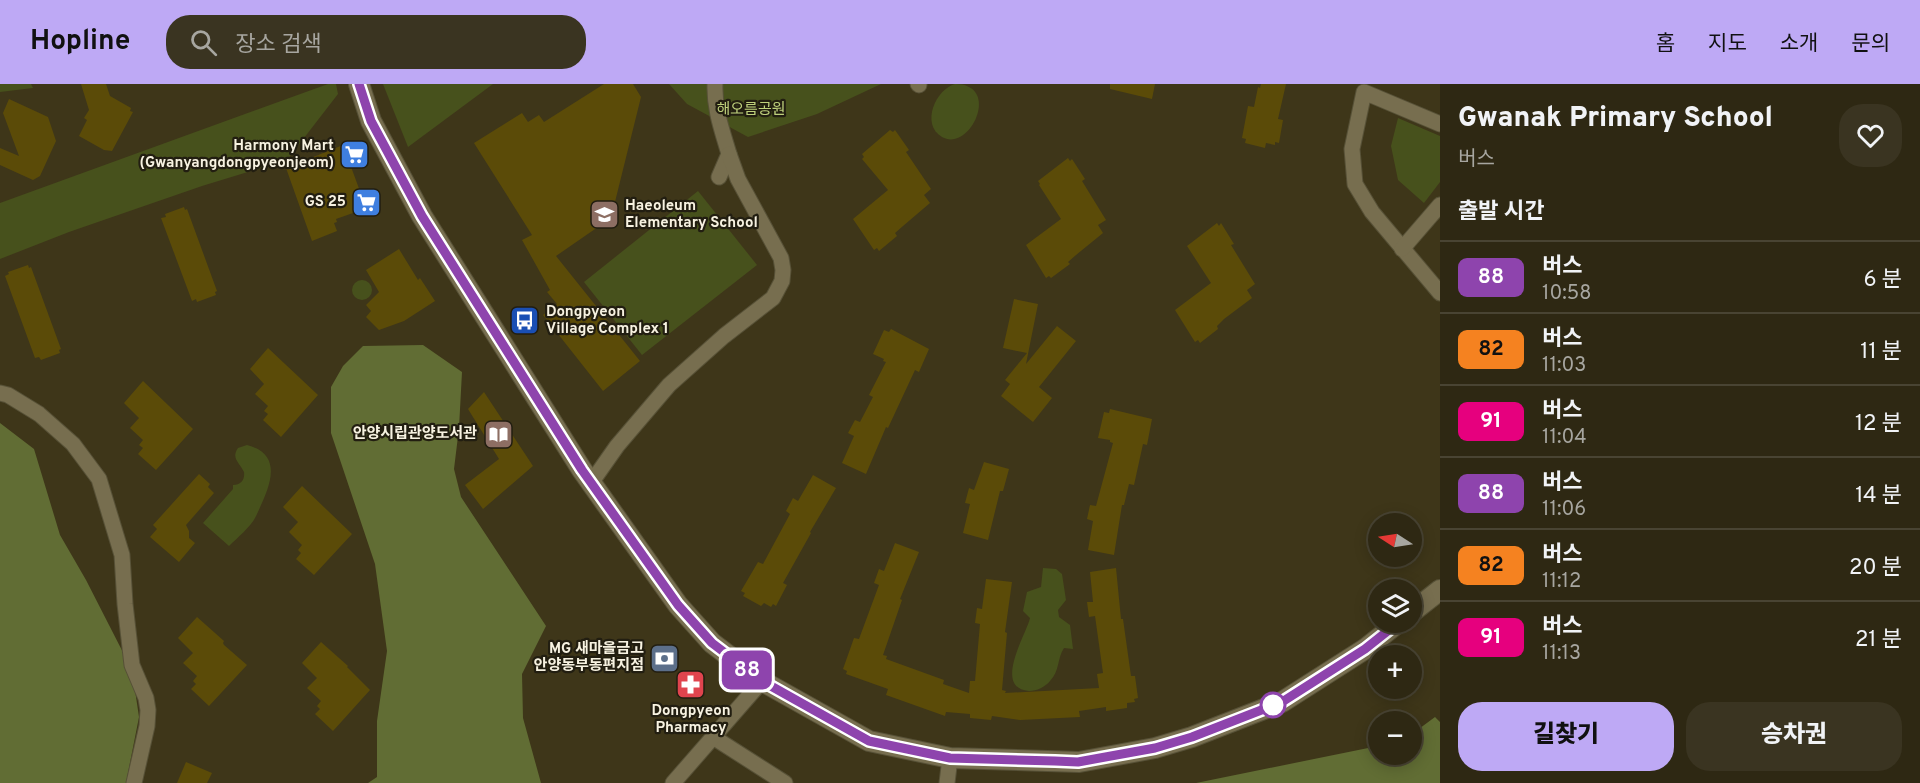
<!DOCTYPE html>
<html lang="ko">
<head>
<meta charset="utf-8">
<style>
	:root { --surface:#2e2813; --page:#3a3421; --text:#f1f3f6; --muted:#a7a6a0; --line:#494433; --accent:#bea9f5 }
	body { margin:0; font-family:Overpass,"Noto Sans KR",sans-serif; background:var(--page); color:var(--text); height:100vh; display:flex; flex-direction:column; font-size:22px; white-space:nowrap }
	* { box-sizing:border-box; margin:0 }
	p { font-size:20px; color:var(--muted) }
	.icon { flex:none; width:33px; height:33px; fill:none; stroke:currentColor; stroke-width:2; stroke-linecap:round; stroke-linejoin:round }
	.map { position:relative; flex:1; overflow:hidden }
	.details { display:flex; flex-direction:column; background:var(--surface); width:480px }
	.details>* { flex:none }
	.badge { padding:0 12px; border-radius:9px; font-size:21px; line-height:39px }
	.needle { width:39px; rotate:282deg }
	.tools { position:absolute; left:1368px; top:429px; display:grid; gap:12px }
	.tools a { display:grid; place-items:center; width:54px; height:54px; border-radius:50%; background:var(--surface); box-shadow:0 3px 15px #0003,0 0 0 2px var(--line); font-size:30px }
	.map>.badge { position:absolute; translate:-50% -50%; box-shadow:0 0 0 3px #fff }
	h2 { padding:0 18px; font-size:22px; line-height:54px }
	.round { display:grid; place-items:center; flex:none; width:63px; height:63px; border-radius:24px; background:var(--page) }
	.overview { display:flex; align-items:center; justify-content:space-between; height:102px; padding:0 18px }
	h1 { font-size:28px; font-weight:800; line-height:45px }
	.cta { display:flex; gap:12px; margin-top:auto; padding:12px 18px }
	.cta a { flex:1; height:69px; border-radius:24px; background:var(--accent); color:#111; font-size:24px; font-weight:800; line-height:69px; text-align:center }
	.cta a+a { background:var(--page); color:var(--text) }
	ul { padding:0; list-style:none }
	li { display:flex; align-items:center; gap:18px; height:72px; padding:0 18px; border-top:2px solid var(--line) }
	li div { flex:1 }
	li b { display:block; font-size:22px }
	li em { font-style:normal }
	li .badge { min-width:66px; font-weight:700; text-align:center }
	header { display:flex; align-items:center; gap:36px; box-sizing:border-box; height:84px; padding:0 30px; background:var(--accent); color:#111 }
	header strong { font-size:28px }
	nav { display:flex; gap:33px; margin-inline-start:auto; font-size:21px }
	.search { width:420px; height:54px; background:var(--page); display:flex; align-items:center; gap:15px; box-sizing:border-box; padding:0 21px; border-radius:24px; color:var(--muted); font-size:22px }
	main { display:flex; flex:1; min-height:0 }
	.map>svg:first-child { display:block }
</style>
</head>
<body>
<header>
<strong>Hopline</strong>
<div class="search"><svg class="icon" aria-label="search" viewBox="0 0 24 24"><circle cx="10" cy="10" r="6"/><path d="M15 15l6 6"/></svg>장소 검색</div>
<nav><a>홈</a><a>지도</a><a>소개</a><a>문의</a></nav>
</header>
<main>
<div class="map">
<svg width="1440" height="699" viewBox="0 0 1440 699">
	<rect width="100%" height="100%" fill="#3e3619"/>
	<!-- green -->
	<g fill="#47511c">
		<polygon points="0,0 31,0 33,4 0,8"/>
		<polygon points="328,0 336,0 338,10 287,76 202,102 69,148 0,175 0,119"/>
		<polygon points="383,0 493,0 408,63"/>
		<polygon points="669,0 881,0 817,30 748,53 687,20"/>
		<path d="M 955,0 C 1002,0 970,69 942,53 C 920,40 936,5 955,0 Z"/>
		<polygon points="1398,34 1440,52 1440,98 1424,119 1398,96 1391,62"/>
		<polygon points="698,107 757,181 642,271 584,198"/>
		<circle cx="362" cy="206" r="10"/>
		<path d="M 247,361 C 286,371 268,406 257,430 C 252,442 238,453 229,462 L 203,439 L 233,405 L 233,401 C 241,401 245,396 244,388 C 239,378 231,374 238,364 Z"/>
		<path d="M 1043,484 L 1056,485 L 1062,490 L 1066,516 L 1058,526 L 1059,533 L 1070,541 L 1073,565 L 1064,564 C 1057,574 1060,587 1050,597 C 1045,603 1037,607 1029,607 C 992,604 1027,549 1030,534 L 1023,527 L 1027,508 L 1041,503 Z"/>
	</g>
	<!-- forest -->
	<g fill="#616d34">
		<polygon points="423,261 462,288 459,344 454,385 461,413 546,542 522,590 523,634 541,699 368,699 377,693 377,637 387,567 375,480 331,349 331,303 343,282 363,262"/>
		<polygon points="0,339 34,365 60,451 86,496 132,586 139,633 126,699 0,699"/>
		<polygon points="1435,633 1440,638 1440,699 1196,699 1378,662 1378,670 1412,670 1412,650"/>
	</g>
	<!-- building -->
	<g fill="#5b4b08">
		<polygon points="81,0 106,0 110,12 131,24 130,27 133,28 112,67 104,66 79,52 87,36 84,34 89,26"/>
		<polygon points="604,0 633,0 641,13 611,134 556,172 640,277 603,307 543,231 557,220 547,208 550,206 522,156 532,151 474,59 522,29 528,38 539,31 544,38"/>
		<polygon points="1110,0 1155,0 1152,15 1110,5"/>
		<polygon points="1261,0 1286,0 1278,35 1283,36 1279,59 1275,58 1275,61 1266,59 1265,64 1245,59 1246,55 1242,54 1248,22 1254,23 1258,3 1260,4"/>
		<polygon points="9,15 48,33 56,57 40,92 33,96 0,81 0,64 19,72 3,29"/>
		<polygon points="890,46 893,48 895,46 909,66 906,68 931,105 924,111 930,119 903,142 895,149 897,152 879,167 877,164 874,166 853,135 888,106 862,75 864,73 862,70"/>
		<polygon points="343,61 361,110 364,108 370,123 336,135 337,138 334,139 337,147 312,157 286,84"/>
		<polygon points="1068,74 1070,77 1072,75 1085,95 1082,97 1106,136 1098,141 1103,149 1076,171 1068,178 1070,180 1051,194 1049,192 1046,194 1026,161 1061,135 1039,101 1040,100 1038,97"/>
		<polygon points="184,123 185,126 187,125 217,207 215,208 216,211 197,218 196,215 192,217 161,134 166,133 165,130"/>
		<polygon points="1217,139 1219,142 1221,139 1234,160 1231,161 1255,200 1247,206 1252,214 1224,235 1217,242 1218,245 1200,259 1198,256 1195,258 1175,226 1211,199 1187,162"/>
		<polygon points="399,165 418,196 420,194 435,217 404,237 379,246 366,233 371,227 366,221 379,208 366,186"/>
		<polygon points="28,181 29,184 31,183 61,265 59,266 60,269 41,276 39,273 35,274 5,192 9,190 8,188"/>
		<polygon points="1014,215 1038,220 1026,280 1057,242 1076,257 1039,303 1052,314 1033,338 1001,312 1010,300 1005,296 1027,269 1003,264"/>
		<polygon points="891,245 929,265 919,288 915,286 888,344 886,343 866,390 842,379 854,352 848,349 855,336 860,338 873,313 869,311 886,278 883,277 884,275 873,270 884,246 889,248"/>
		<polygon points="268,264 318,311 281,353 263,336 268,330 264,327 268,322 255,310 264,300 250,285"/>
		<polygon points="143,297 193,345 156,386 138,370 143,364 139,361 143,356 130,344 139,334 124,319"/>
		<polygon points="484,308 533,382 483,425 465,401 499,375 468,325"/>
		<polygon points="1110,325 1152,335 1147,361 1143,360 1134,401 1129,400 1124,421 1122,421 1114,471 1088,466 1093,437 1087,435 1090,421 1096,422 1113,359 1110,358 1110,356 1098,354 1104,328 1109,329"/>
		<polygon points="984,378 1009,385 1003,407 1000,407 988,456 963,449 970,420 965,419 969,404 974,406"/>
		<polygon points="199,390 210,400 208,403 214,409 186,441 189,447 189,454 195,459 179,478 150,453 157,445 153,441"/>
		<polygon points="813,391 836,404 810,448 811,449 783,499 787,501 776,522 773,520 771,523 764,519 761,522 743,512 745,509 741,507 758,478 763,480 790,430 786,427 793,414 798,417"/>
		<polygon points="302,402 352,450 314,491 296,475 301,469 298,466 302,461 289,448 298,438 283,423"/>
		<polygon points="895,459 919,468 900,515 902,516 883,571 887,572 886,575 944,596 943,600 969,609 970,597 975,597 980,540 975,539 977,524 982,525 986,495 1012,498 1005,548 1007,549 1002,606 1006,607 1005,609 1099,604 1097,590 1103,589 1095,532 1089,533 1087,518 1093,518 1090,488 1116,484 1121,535 1123,535 1131,592 1135,592 1138,614 1134,615 1135,618 1127,619 1127,624 1106,627 1106,623 1079,627 1080,633 1020,636 992,632 991,636 970,634 970,630 946,628 945,632 886,611 888,605 846,590 847,587 843,585 854,554 859,555 879,501 874,499 879,485 884,487"/>
		<polygon points="197,533 224,557 223,559 224,561 247,581 209,622 191,605 196,600 193,597 197,592 183,579 193,569 178,554"/>
		<polygon points="321,558 348,582 347,583 370,606 333,647 315,630 320,625 317,622 321,617 307,604 317,594 302,579"/>
		<polygon points="186,678 212,689 207,699 177,699"/>
	</g>
	<g fill="none" stroke-linecap="round" stroke-linejoin="round">
		<defs>
			<g id="minor">
				<path d="M 715,0 C 714,25 722,46 729,70 L 719,93"/>
				<polyline points="918,0 919,1"/>
				<polyline points="1440,40 1364,8 1352,65 1355,100 1372,128 1440,209"/>
				<polyline points="1402,165 1440,121"/>
				<polyline points="0,309 8,311 39,330 73,360 99,395 122,471 125,520 132,581 146,614 148,626 147,642 134,699"/>
				<polyline points="591,399 617,362 669,301 724,252 773,214 782,197 783,186 781,174 738,95 729,70"/>
				<polyline points="713,653 785,699"/>
				<polyline points="673,699 762,597"/>
				<polyline points="947,699 950,674"/>
			</g>
			<g id="tertiary">
				<polyline points="359,0 371,37 422,132 582,386 678,521 712,559 762,597 869,657 950,674 1079,678 1155,664 1192,653 1282,618 1365,565 1399,538"/>
				<polyline points="1412,528 1440,506"/>
			</g>
		</defs>
		<!-- minor casing -->
		<use href="#minor" stroke="#575137" stroke-width="17"/>
		<!-- tertiary casing -->
		<use href="#tertiary" stroke="#575137" stroke-width="22"/>
		<!-- minor -->
		<use href="#minor" stroke="#776e4f" stroke-width="15"/>
		<!-- tertiary -->
		<use href="#tertiary" stroke="#776e4f" stroke-width="20"/>
	</g>
	<g fill="none" stroke-linecap="round" stroke-linejoin="round">
		<defs>
			<polyline id="line" points="359,0 371,37 422,132 582,386 678,521 712,559 762,597 869,657 950,674 1055,677 1078,678 1155,664 1192,653 1282,618 1365,565 1399,538"/>
		</defs>
		<!-- line casing -->
		<use href="#line" stroke="#fff" stroke-width="14"/>
		<!-- line -->
		<use href="#line" stroke="#8e44ad" stroke-width="9"/>
	</g>
	<!-- icons -->
	<defs>
		<symbol id="supermarket-square" viewBox="-11 -11 22 22"><rect x="-9" y="-9" width="18" height="18" rx="4" fill="#3f7fe0" stroke="#221e11"/><path d="M-6-5.5h2.5l.6 2H6L4.5 2H-2.5L-4.4-4H-6ZM-1.5 3.2a1.3 1.3 0 1 0 .1 0ZM3 3.2a1.3 1.3 0 1 0 .1 0Z" fill="#fff"/></symbol>
		<symbol id="school-square" viewBox="-11 -11 22 22"><rect x="-9" y="-9" width="18" height="18" rx="4" fill="#8d6e63" stroke="#221e11"/><path d="M0-5L7-2L0 1L-7-2ZM-4 1L0 2.5L4 1V4Q0 6-4 4Z" fill="#fff"/></symbol>
		<symbol id="bus-square" viewBox="-11 -11 22 22"><rect x="-9" y="-9" width="18" height="18" rx="4" fill="#1a4fb4" stroke="#221e11"/><path d="M-5-6H5V4H4V6H2V4H-2V6H-4V4H-5ZM-3.5-4V0h7V-4ZM-3.5 1.2v1.5H-2V1.2ZM2 1.2v1.5H3.5V1.2Z" fill="#fff"/></symbol>
		<symbol id="library-square" viewBox="-11 -11 22 22"><rect x="-9" y="-9" width="18" height="18" rx="4" fill="#8d6e63" stroke="#221e11"/><path d="M-6-4Q-3-5.5-.7-3.5V5Q-3 3-6 4ZM6-4Q3-5.5 .7-3.5V5Q3 3 6 4Z" fill="#fff"/></symbol>
		<symbol id="bank-square" viewBox="-11 -11 22 22"><rect x="-9" y="-9" width="18" height="18" rx="4" fill="#5c6f8a" stroke="#221e11"/><path d="M-6-4H6V4H-6ZM0-2.3a2.3 2.3 0 1 0 0 4.6a2.3 2.3 0 1 0 0-4.6Z" fill="#fff"/></symbol>
		<symbol id="pharmacy-square" viewBox="-11 -11 22 22"><rect x="-9" y="-9" width="18" height="18" rx="4" fill="#e0444e" stroke="#221e11"/><path d="M-2-6h4v4h4v4h-4v4h-4v-4h-4v-4h4Z" fill="#fff"/></symbol>
	</defs>
	<g fill-rule="evenodd">
		<use href="#supermarket-square" x="338" y="54" width="33" height="33"/>
		<use href="#supermarket-square" x="350" y="102" width="33" height="33"/>
		<use href="#school-square" x="588" y="114" width="33" height="33"/>
		<use href="#bus-square" x="508" y="220" width="33" height="33"/>
		<use href="#library-square" x="482" y="334" width="33" height="33"/>
		<use href="#bank-square" x="648" y="558" width="33" height="33"/>
		<use href="#pharmacy-square" x="674" y="584" width="33" height="33"/>
	</g>
	<!-- markers -->
	<circle fill="#fff" stroke="#8e44ad" stroke-width="3" cx="1273" cy="621" r="12"/>
	<g text-anchor="middle" dominant-baseline="central" stroke-width="4.5" stroke-linejoin="round" paint-order="stroke">
		<!-- park labels -->
		<g font-size="15" fill="#bfd17c" stroke="#221e11">
			<text x="751" y="26">해오름공원</text>
		</g>
		<!-- poi labels -->
		<g font-size="15" font-weight="bold" fill="#f7f2e1" stroke="#221e11" text-anchor="end">
			<text x="334" y="62">Harmony Mart<tspan x="334" dy="17">(Gwanyangdongpyeonjeom)</tspan></text>
			<text x="346" y="118">GS 25</text>
			<text x="625" y="122" text-anchor="start">Haeoleum<tspan x="625" dy="17">Elementary School</tspan></text>
			<text x="546" y="228" text-anchor="start">Dongpyeon<tspan x="546" dy="17">Village Complex 1</tspan></text>
			<text x="477" y="350">안양시립관양도서관</text>
			<text x="644" y="565">MG 새마을금고<tspan x="644" dy="17">안양동부동편지점</tspan></text>
			<text x="691" y="627" text-anchor="middle">Dongpyeon<tspan x="691" dy="17">Pharmacy</tspan></text>
		</g>
	</g>
</svg>
<div class="tools">
<a><svg class="needle" viewBox="-14 -14 28 28"><path d="M0-13l5 13h-10z" fill="#e53935"/><path d="M0 13l5-13h-10z" fill="#a7a6a0"/></svg></a>
<a><svg class="icon" aria-label="layers" viewBox="0 0 24 24"><path d="M12 4l9 5-9 5-9-5zM3 14l9 5 9-5"/></svg></a>
<a>+</a>
<a>−</a>
</div>
<b class="badge" style="left:747px;top:586px;background:#8e44ad;color:#fff">88</b>
</div>
<section class="details">
<div class="overview"><div><h1>Gwanak Primary School</h1><p>버스</p></div><a class="round"><svg class="icon" aria-label="heart" viewBox="0 0 24 24"><path d="M12 20l-8-8c-3-5 5-10 8-4 3-6 11-1 8 4z"/></svg></a></div>
<h2>출발 시간</h2>
<ul>
<li><span class="badge" style="background:#8e44ad;color:#fff">88</span><div><b>버스</b><p>10:58</p></div><em>6 분</em></li>
<li><span class="badge" style="background:#f58220;color:#111">82</span><div><b>버스</b><p>11:03</p></div><em>11 분</em></li>
<li><span class="badge" style="background:#e6007e;color:#fff">91</span><div><b>버스</b><p>11:04</p></div><em>12 분</em></li>
<li><span class="badge" style="background:#8e44ad;color:#fff">88</span><div><b>버스</b><p>11:06</p></div><em>14 분</em></li>
<li><span class="badge" style="background:#f58220;color:#111">82</span><div><b>버스</b><p>11:12</p></div><em>20 분</em></li>
<li><span class="badge" style="background:#e6007e;color:#fff">91</span><div><b>버스</b><p>11:13</p></div><em>21 분</em></li>
</ul>
<div class="cta"><a>길찾기</a><a>승차권</a></div>
</section>
</main>
</body>
</html>
